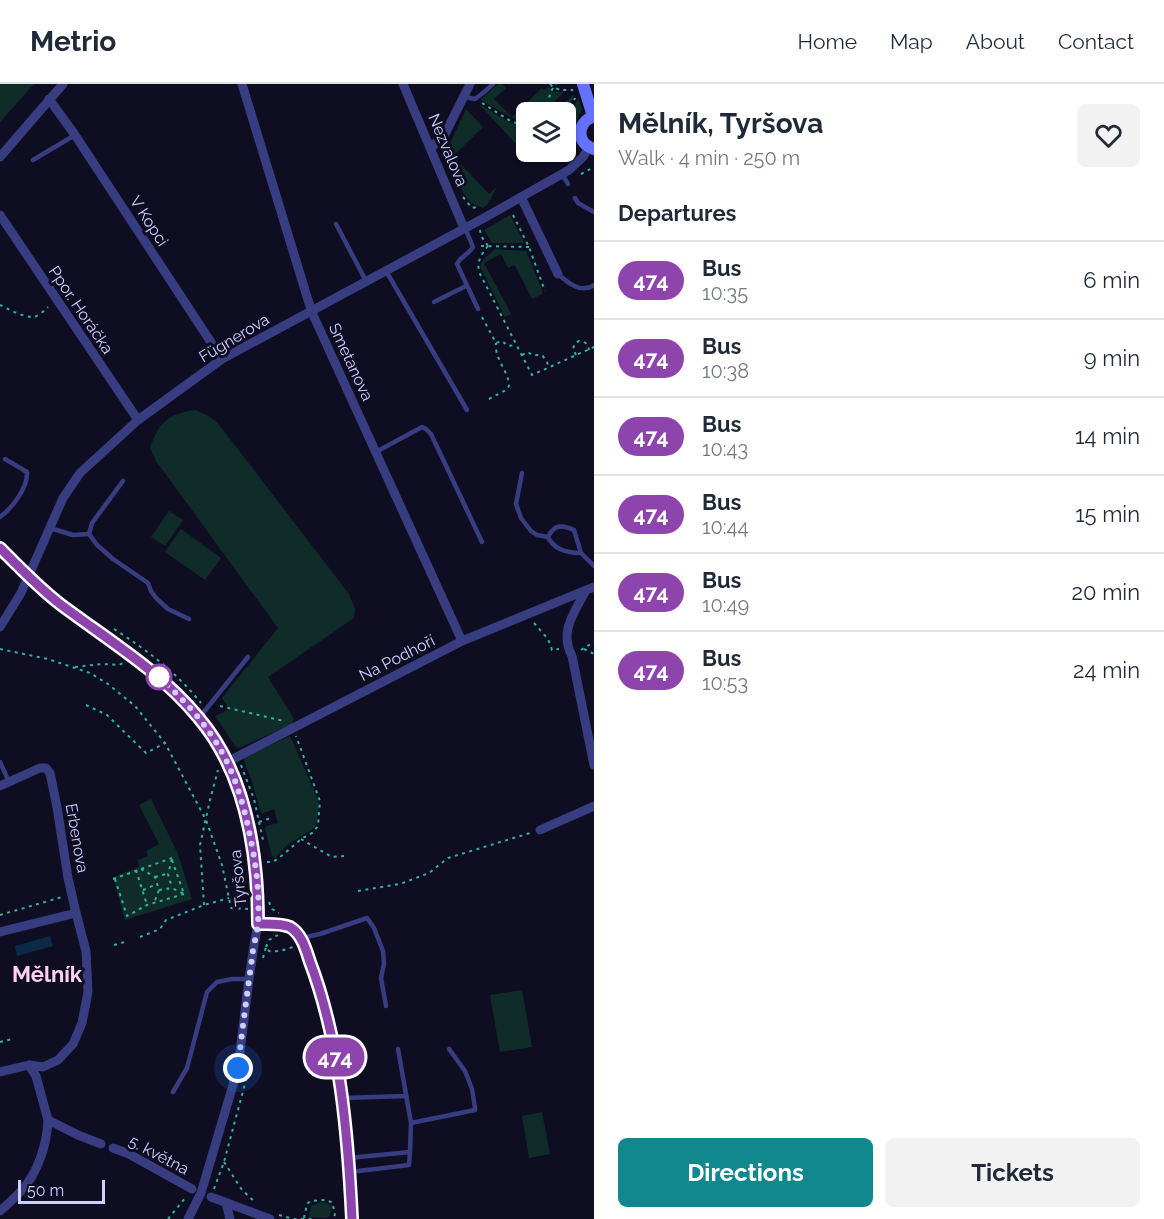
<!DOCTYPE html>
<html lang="en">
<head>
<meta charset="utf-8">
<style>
	:root { --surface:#fff; --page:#f2f2f3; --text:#1f2937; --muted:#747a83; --line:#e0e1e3; --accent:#11878e }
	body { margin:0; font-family:Raleway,sans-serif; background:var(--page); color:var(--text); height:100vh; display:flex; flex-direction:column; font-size:22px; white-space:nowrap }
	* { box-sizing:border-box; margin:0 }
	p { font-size:20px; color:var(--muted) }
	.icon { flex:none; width:33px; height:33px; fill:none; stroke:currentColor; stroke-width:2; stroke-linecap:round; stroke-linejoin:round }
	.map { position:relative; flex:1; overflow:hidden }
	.sheet { display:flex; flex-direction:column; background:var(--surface); width:570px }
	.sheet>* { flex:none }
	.badge { padding:0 12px; border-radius:20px; font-size:21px; line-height:39px }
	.fabs { position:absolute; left:516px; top:18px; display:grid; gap:12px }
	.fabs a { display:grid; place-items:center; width:60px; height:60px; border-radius:9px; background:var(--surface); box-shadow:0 2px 4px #0004; font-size:30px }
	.scale { position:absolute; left:18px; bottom:15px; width:87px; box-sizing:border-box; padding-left:6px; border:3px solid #cfceff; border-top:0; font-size:16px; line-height:21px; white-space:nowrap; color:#cfceff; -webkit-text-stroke:4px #0f0d22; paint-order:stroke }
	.you { position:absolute; width:30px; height:30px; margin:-15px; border:4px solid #fff; border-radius:50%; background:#1a73e8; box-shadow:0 0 0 9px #1a73e833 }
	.map>.badge { position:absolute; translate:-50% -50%; box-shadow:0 0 0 3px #fff }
	h2 { padding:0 24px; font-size:22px; line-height:54px }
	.round { display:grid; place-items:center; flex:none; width:63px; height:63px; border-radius:9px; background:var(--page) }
	.headline { display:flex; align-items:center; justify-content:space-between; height:102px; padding:0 24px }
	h1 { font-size:28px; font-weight:700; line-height:45px }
	.cta { display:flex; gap:12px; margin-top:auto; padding:12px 24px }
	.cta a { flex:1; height:69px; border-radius:9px; background:var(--accent); color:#fff; font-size:24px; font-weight:700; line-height:69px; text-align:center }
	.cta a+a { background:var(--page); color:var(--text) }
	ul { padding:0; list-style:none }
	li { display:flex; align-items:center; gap:18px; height:78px; padding:0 24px; border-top:2px solid var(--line) }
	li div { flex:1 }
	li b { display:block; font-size:22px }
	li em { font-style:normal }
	li .badge { min-width:66px; font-weight:700; text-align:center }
	header { display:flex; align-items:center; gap:36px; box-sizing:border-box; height:84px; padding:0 30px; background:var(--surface); border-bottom:2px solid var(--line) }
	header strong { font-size:28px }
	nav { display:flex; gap:33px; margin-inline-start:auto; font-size:21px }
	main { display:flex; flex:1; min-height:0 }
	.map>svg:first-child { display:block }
</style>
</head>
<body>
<header>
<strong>Metrio</strong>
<nav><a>Home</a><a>Map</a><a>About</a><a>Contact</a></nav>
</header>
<main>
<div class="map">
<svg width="594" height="1135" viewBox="0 0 594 1135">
	<rect width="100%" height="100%" fill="#0f0d22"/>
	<!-- green -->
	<g fill="#102c28">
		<polygon points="0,0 34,0 0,38"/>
		<polygon points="498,0 502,0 506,4 494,15 512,33 542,4 544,6 549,3 554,8 564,8 553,19 558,25 573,11 574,13 566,32 566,28 526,28 526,40 518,37 480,16"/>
		<path d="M 578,14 L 582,25 L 574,43 L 572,51 L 574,68 L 568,76 C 561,51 567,37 578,14 Z"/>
		<polygon points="480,21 481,21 511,39 526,43 526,68 535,68 529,74"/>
		<path d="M 466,25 L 483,43 L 453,72 L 489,110 L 497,103 L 487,121 L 483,124 C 478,122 473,121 470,117 C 462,111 448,80 448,70 C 448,60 462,35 466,25 Z"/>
		<polygon points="510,131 524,159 492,159 484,146"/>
		<polygon points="495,165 526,167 542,206 542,210 532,215 516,183 514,181 508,184 501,170 484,179 511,230 505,233 480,182 483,176"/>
		<path d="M 195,326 L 207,331 L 217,338 L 349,510 L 355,525 L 354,534 L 268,593 L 294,635 L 292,640 L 239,664 L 235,662 L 215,632 L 228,626 L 228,623 L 222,614 L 278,544 L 156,377 L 150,364 C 159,338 168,330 195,326 Z"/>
		<polygon points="169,427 183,436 165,462 151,453"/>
		<polygon points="181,445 221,474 205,496 165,468"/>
		<polygon points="290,652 317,713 319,723 316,742 310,747 288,760 275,774 272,772 265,745 266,742 278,739 274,725 261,730 252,698 243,674"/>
		<polygon points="151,715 178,770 192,815 125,836 113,793 139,783 138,776 148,772 146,767 159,760 139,721"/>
		<polygon points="522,906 532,963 500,968 490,911"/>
		<polygon points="542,1028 550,1070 529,1074 522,1032"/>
		<polygon points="322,1118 328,1119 332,1122 330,1132 326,1134 309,1133 311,1123 313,1121"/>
	</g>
	<!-- water -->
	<polygon fill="#0c2947" points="50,852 53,862 17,872 15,862"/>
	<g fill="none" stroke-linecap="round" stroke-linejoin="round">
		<!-- path -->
		<g stroke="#2eb49d" stroke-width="2" stroke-dasharray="3 4.5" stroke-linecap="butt">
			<path d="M 550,0 C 557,7 564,6 573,6"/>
			<polyline points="482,19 512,38 526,41"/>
			<polyline points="545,28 551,7 556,0"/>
			<polyline points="566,37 575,14"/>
			<polyline points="563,68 564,75"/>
			<polyline points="581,90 594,83"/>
			<polyline points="463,113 472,124 477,123 478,125"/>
			<polyline points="513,131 529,163 545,207"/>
			<polyline points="480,146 481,152 488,162"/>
			<polyline points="481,162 529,163"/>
			<path d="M 488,162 C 481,171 477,177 479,188 L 532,291 L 594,263"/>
			<path d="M 0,221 C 8,225 23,233 32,233 C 38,233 44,227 48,223"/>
			<polyline points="482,233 496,259 502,257 508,262 516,261"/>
			<polyline points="522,271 528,268 532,271 542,271 547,278 549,285"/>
			<path d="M 576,271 L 573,265 L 575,259 L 579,257 C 585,258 588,259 589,266"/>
			<path d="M 489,315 L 506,306 L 509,302 C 509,287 494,275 496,259"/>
			<polyline points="534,539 548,555 552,566 559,565"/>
			<path d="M 114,545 C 148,567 175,587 201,619"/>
			<polyline points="0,565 48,575 90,589 108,600 135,622 165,659 206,736 222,781 231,824 248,825"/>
			<polyline points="584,565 594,570"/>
			<polyline points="581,566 594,558"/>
			<polyline points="75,583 102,580 119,581 123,579"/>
			<polyline points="86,621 107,631 146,669 165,659"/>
			<polyline points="220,622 284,637"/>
			<polyline points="241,681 254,715 263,756"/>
			<polyline points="259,738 271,734"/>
			<polyline points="301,755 332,773 344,772"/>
			<polyline points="172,775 168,790 172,804"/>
			<polyline points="172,776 184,810"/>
			<polyline points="267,778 273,778 284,770 301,755 312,749 318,742 320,717 296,652"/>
			<polyline points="141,785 155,793 159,806 154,819"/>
			<polyline points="136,786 147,821"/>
			<polyline points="155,793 166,790"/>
			<polyline points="113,795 172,774"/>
			<polyline points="115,795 127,832 147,821 184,810"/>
			<polyline points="143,806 157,800"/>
			<polyline points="159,806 172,804 184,810"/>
			<polyline points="358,807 400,800 429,789 448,774 530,749"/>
			<polyline points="269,818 272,825 279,829"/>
			<polyline points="204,821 200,761 210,716 218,686"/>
			<polyline points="0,831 62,813"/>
			<polyline points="140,853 160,845 166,836 204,821 229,814"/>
			<polyline points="114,861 128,857"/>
			<polyline points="266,863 269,856 278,851"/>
			<path d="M 263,874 L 266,863 L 269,867 C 277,868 285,866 293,863"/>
			<polyline points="0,958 12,955"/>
			<polyline points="224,1078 242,1106 255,1118"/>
			<polyline points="214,1105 224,1078 246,996"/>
			<polyline points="279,1131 294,1135 312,1135"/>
			<polyline points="304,1134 307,1120 310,1117 323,1116 332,1118 335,1129 334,1135"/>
			<polyline points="168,1135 186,1113"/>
		</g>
		<!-- lane -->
		<g stroke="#383d81" stroke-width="4.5">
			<polyline points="465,13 475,15 483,9 493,0"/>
			<polyline points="33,76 75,51"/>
			<polyline points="562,90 568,100"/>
			<polyline points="575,114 578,119 594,128"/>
			<polyline points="336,140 366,197"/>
			<path d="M 465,144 L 473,163 C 469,170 460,173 457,180 L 478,225"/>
			<polyline points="386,187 467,326"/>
			<path d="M 558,190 C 568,199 581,210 594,201"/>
			<polyline points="434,218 466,202"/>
			<polyline points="376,368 422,343 426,345 431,350 482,458"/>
			<path d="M 522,389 L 516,420 L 521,434 L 531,447 L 537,451 L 548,453 C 554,466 568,469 581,469"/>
			<path d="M 0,433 C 12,424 28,404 27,388 L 5,375"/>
			<polyline points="50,444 73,451 89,450"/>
			<polyline points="89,450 97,461 113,475 148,499 151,507 156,514 168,525 189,535"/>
			<polyline points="89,450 92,439 123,397"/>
			<path d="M 548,453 C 554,441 561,440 574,446 L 581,469 L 594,482"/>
			<polyline points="199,634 248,573"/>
			<polyline points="0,678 9,698"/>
			<polyline points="301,854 320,850 367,834 374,844 383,867 384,880 381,894 386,922"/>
			<polyline points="173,1008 187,984 207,908 217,898 232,895 249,895"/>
			<polyline points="342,1014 406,1012"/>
			<polyline points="411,1039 475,1026 475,1024 472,1005 465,987 449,965"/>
			<polyline points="349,1074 410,1068 411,1039 398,965"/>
			<polyline points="350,1088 409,1081 410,1068"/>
		</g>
		<!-- street -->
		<g stroke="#383d81" stroke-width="9">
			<polyline points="242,0 308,216 314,233 462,557"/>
			<polyline points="403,0 464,144"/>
			<polyline points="49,15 75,51 222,275"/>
			<polyline points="431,64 445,50 470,0"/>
			<polyline points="0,73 63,0"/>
			<polyline points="521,113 558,190"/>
			<polyline points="0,131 138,336"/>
			<polyline points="29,492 58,518 155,590 174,607 199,634 214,654 227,678 237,703 247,739 255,774 258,811 258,840 254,861 249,895 238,984 201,1109 188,1135"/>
			<path d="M 585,508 C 574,529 559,548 572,572 L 594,681"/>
			<polyline points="0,543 21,509 63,414 80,389 138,336 222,275 484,134 569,86 583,73 589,63"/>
			<polyline points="227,678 462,557 594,503"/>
			<polyline points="0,702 40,684 46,684 50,689 57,723 68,794 76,829 86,867 88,908 82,939 73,960 58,976 43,983 29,981 0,988"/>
			<polyline points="540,746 594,722"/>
			<path d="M 258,840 C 268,840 281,838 290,843 C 302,850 306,866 310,878 C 340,958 348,1051 352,1135"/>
			<polyline points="0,848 76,829"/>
			<polyline points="29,981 36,992 48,1036 78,1051 101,1060"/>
			<polyline points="113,1064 129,1070 192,1105"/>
			<polyline points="211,1113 270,1135"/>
			<polyline points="226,1119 230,1135"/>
			<path d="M 0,1127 C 7,1121 15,1114 21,1107 C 38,1089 47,1060 48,1036"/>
		</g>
		<!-- secondary -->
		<g stroke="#6571ff" stroke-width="12">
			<polyline points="583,0 593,32"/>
			<path d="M 594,32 C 576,39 576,59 594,65"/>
			<polyline points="0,464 29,492"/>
		</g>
	</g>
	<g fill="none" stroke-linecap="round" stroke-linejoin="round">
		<defs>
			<path id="line" d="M 0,464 C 19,483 39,504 60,520 C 108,556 160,587 198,633 C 246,689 258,769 258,840 C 268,840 281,839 290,843 C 302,850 306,866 310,878 C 340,957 348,1051 352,1135"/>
		</defs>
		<!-- line casing -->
		<use href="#line" stroke="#fff" stroke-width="14"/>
		<!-- line -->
		<use href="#line" stroke="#8e44ad" stroke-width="9"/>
		<!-- walk -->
		<path stroke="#cfceff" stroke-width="6" stroke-dasharray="0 10.8" d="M 159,593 L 155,590 C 184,615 210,643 227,678 C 238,701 245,727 250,752 C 256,780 260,810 258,839 C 257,850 253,863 252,874 C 247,911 242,947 238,984"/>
	</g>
	<!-- markers -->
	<circle fill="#fff" stroke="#8e44ad" stroke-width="3" cx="159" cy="593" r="12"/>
	<g text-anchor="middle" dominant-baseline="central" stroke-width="6" stroke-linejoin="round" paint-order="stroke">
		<!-- street labels -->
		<g font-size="16" fill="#cfceff" stroke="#0f0d22">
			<text transform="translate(448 66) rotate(67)">Nezvalova</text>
			<text transform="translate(149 137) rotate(57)">V Kopci</text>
			<text transform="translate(81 226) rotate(56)">Ppor. Horáčka</text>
			<text transform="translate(234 254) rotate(-31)">Fügnerova</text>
			<text transform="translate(351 278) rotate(65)">Smetanova</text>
			<text transform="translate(397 574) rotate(-27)">Na Podhoří</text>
			<text transform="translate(77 754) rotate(80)">Erbenova</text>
			<text transform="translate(238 794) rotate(-96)">Tyršova</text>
			<text transform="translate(159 1071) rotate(28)">5. května</text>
		</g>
		<!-- district labels -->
		<g font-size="22" font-weight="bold" fill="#ffd0f3" stroke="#0f0d22">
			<text x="47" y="890">Mělník</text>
		</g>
	</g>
</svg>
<div class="fabs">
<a><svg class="icon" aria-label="layers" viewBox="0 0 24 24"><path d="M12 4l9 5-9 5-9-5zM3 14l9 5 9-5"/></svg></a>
</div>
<div class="scale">50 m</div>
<div class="you" style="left:238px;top:984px"></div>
<b class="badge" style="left:335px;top:973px;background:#8e44ad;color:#fff">474</b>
</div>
<section class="sheet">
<div class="headline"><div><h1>Mělník, Tyršova</h1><p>Walk · 4 min · 250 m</p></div><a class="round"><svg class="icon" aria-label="heart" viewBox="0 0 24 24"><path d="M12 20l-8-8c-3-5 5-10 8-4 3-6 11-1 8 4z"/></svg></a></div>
<h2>Departures</h2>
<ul>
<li><span class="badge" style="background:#8e44ad;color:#fff">474</span><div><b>Bus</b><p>10:35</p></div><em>6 min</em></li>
<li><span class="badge" style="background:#8e44ad;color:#fff">474</span><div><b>Bus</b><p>10:38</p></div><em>9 min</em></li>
<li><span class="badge" style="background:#8e44ad;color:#fff">474</span><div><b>Bus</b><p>10:43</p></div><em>14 min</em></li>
<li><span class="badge" style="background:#8e44ad;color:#fff">474</span><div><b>Bus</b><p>10:44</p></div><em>15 min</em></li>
<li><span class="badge" style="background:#8e44ad;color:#fff">474</span><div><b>Bus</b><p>10:49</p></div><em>20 min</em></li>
<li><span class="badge" style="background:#8e44ad;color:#fff">474</span><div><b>Bus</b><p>10:53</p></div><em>24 min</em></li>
</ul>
<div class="cta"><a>Directions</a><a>Tickets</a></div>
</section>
</main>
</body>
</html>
